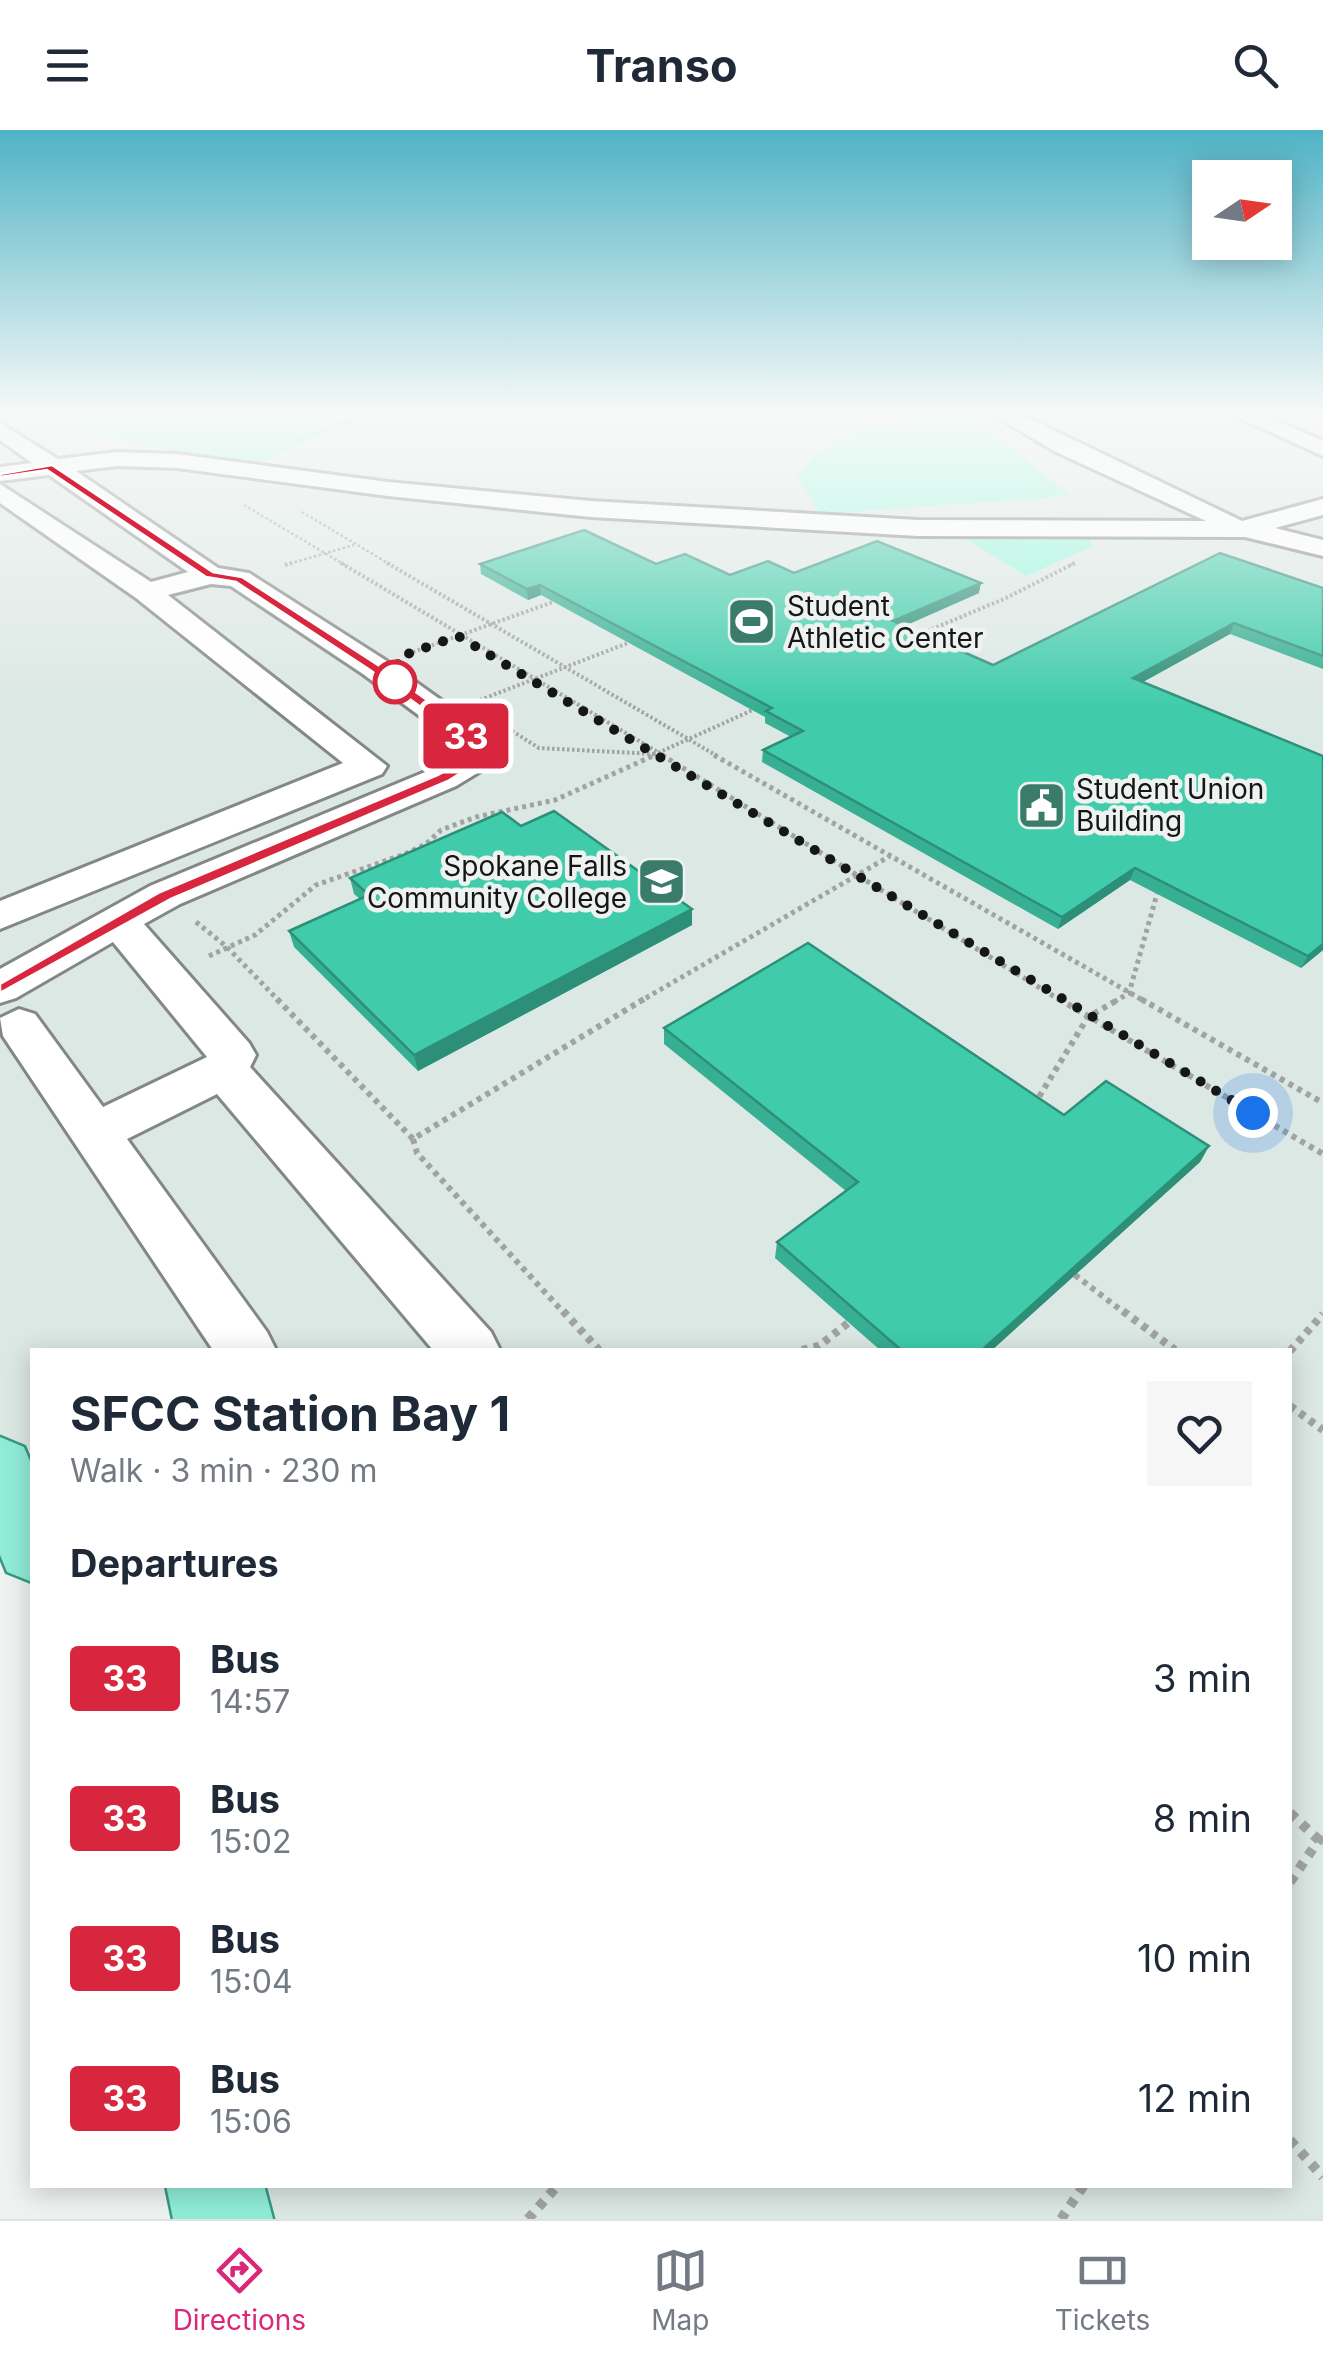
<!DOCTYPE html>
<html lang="en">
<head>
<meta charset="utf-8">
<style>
	:root { --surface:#fff; --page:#f6f6f7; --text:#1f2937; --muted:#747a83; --line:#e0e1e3; --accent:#db2777 }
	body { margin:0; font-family:Inter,sans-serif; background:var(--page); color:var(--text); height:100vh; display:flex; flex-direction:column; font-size:38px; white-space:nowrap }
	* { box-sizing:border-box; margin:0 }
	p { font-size:32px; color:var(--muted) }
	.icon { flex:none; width:55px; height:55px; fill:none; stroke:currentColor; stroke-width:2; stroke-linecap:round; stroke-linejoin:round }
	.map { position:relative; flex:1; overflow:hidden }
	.panel { position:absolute; left:30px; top:1218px; width:1262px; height:840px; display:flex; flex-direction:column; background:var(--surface); border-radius:0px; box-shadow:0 5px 25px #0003 }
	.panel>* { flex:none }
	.badge { padding:0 20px; border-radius:8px; font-size:35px; line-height:65px }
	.needle { width:65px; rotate:77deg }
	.buttons { position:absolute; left:1192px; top:30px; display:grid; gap:20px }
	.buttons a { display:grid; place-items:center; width:100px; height:100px; border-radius:0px; background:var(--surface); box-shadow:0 5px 25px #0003; font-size:50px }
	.you { position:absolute; width:50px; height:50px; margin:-25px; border:8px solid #fff; border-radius:50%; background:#1a73e8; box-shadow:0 0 0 15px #1a73e833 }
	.map>.badge { position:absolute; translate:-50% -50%; box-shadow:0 0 0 5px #fff }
	h2 { padding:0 40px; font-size:38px; line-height:90px }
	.round { display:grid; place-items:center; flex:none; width:105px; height:105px; border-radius:0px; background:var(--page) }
	.overview { display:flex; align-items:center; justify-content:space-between; height:170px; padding:0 40px }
	h1 { font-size:48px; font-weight:700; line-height:75px }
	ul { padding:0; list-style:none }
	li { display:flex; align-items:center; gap:30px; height:140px; padding:0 40px }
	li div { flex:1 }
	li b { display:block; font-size:38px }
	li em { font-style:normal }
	li .badge { min-width:110px; font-weight:700; text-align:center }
	header { display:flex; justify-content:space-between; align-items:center; height:130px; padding:0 40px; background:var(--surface); font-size:45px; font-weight:700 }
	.tab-bar { display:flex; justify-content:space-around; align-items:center; height:140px; border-top:2px solid var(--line); background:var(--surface); font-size:28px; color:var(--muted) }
	.tab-bar a { display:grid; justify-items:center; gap:5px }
	.tab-bar .selected { color:var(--accent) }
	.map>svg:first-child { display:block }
</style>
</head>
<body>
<header><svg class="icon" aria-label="menu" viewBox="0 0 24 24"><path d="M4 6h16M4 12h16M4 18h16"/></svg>Transo<svg class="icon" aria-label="search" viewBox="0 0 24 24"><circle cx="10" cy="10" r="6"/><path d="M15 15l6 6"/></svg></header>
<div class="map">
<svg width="1323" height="2089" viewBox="0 0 1323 2089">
	<rect width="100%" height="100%" fill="#eef2f0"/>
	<!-- built -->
	<polygon fill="#dce8e4" points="0,284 1323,284 1323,2089 223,2089 215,2055 1290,2055 1290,1220 32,1220 32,1417 0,1339"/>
	<!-- green -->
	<g fill="#98f8dd">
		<polygon points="0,284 371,284 253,336 0,287"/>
		<path d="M 971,284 L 1070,366 L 820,384 L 797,346 C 840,291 904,285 971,284 Z"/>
		<polygon points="963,407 1087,407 1093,416 1026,446"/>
	</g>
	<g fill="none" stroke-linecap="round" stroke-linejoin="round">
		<defs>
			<g id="minor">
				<polygon points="992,284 1020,284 1242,391 1323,369 1323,385 1275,398 1323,410 1323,426 1245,407 918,406 591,387 388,366 177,338 117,336 76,341 218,438 249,443 385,530 477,596 491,618 484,639 456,656 180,774 144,794 249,913 256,925 250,937 491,1202 500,1220 433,1220 217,964 127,1009 267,1202 276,1220 213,1220 3,906 0,888 19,879 35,884 103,977 207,927 113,812 16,868 0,873 0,839 150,756 430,640 454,626 451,609 363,544 231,456 211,454 168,465 387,636 382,644 0,799 0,771 343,633 136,468 0,373 0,354 151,452 188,442 49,345 0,351 0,337 32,333 0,310 0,293 58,329 117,322 177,324 388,352 591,371 918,390 1206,391 1054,321"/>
				<polygon points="1231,284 1261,284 1323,311 1323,326"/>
			</g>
			<g id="major">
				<polygon points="0,1307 24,1317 32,1336 32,1452 7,1442 0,1425"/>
				<polygon points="166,2055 264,2055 273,2089 173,2089"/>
			</g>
		</defs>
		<!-- minor casing -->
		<use href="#minor" stroke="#838785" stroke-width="6"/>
		<!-- major casing -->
		<use href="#major" stroke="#359982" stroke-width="5"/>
		<!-- path-far5 -->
		<g stroke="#a0a3a2" stroke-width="2.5" stroke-dasharray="2.5 2.5" stroke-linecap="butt">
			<polyline points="293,312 367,284"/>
			<polyline points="244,375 345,435"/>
			<polyline points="302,382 391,435"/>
			<polyline points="285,435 354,415"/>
			<polyline points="1070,435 1075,433"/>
		</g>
		<!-- path-far4 -->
		<g stroke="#a0a3a2" stroke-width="4" stroke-dasharray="2.5 2.5" stroke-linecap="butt">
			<polyline points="341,433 666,627"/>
			<polyline points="387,433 719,627"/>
			<polyline points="285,435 292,433"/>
			<polyline points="918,505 1006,468 1075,433"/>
			<polyline points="413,522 553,472"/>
			<polyline points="480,570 628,513"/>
			<polyline points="512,601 539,618 654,624"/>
			<polyline points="649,627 757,578"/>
		</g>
		<!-- path-far3 -->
		<g stroke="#a0a3a2" stroke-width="5" stroke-dasharray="4 4" stroke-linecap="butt">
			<polyline points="662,625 1063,872"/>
			<polyline points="714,625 1146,872"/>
			<polyline points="196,792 227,817 280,872"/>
			<polyline points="209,826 255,805 316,755 405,724 426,714 441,700 476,687 555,670 655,625"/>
			<polyline points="639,872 890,726"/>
			<polyline points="1114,872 1129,863 1157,764"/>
		</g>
		<!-- path-far2 -->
		<g stroke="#a0a3a2" stroke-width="6" stroke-dasharray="5 5" stroke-linecap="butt">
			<polyline points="277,869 413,1009 644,869"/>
			<polyline points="1059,869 1323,1024"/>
			<polyline points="1141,869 1323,973"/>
			<polyline points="1034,975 1088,887 1119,869"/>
			<polyline points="413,1009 417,1023 565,1184"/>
			<polyline points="1075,1145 1126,1184"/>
		</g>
		<!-- path-far1 -->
		<g stroke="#a0a3a2" stroke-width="8" stroke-dasharray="6 6" stroke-linecap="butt">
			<polyline points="563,1181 599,1220"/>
			<polyline points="1123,1181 1175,1220"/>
			<polyline points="802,1220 819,1216 848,1193"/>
			<polyline points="1290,1221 1323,1184"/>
			<polyline points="1290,1276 1323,1300"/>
		</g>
		<!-- path -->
		<g stroke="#a0a3a2" stroke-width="10" stroke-dasharray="8 8" stroke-linecap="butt">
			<polyline points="1290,1683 1319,1710"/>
			<polyline points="1290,1752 1323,1704"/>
			<polyline points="1290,2010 1323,2047"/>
			<polyline points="528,2089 558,2055"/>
			<polyline points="1061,2089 1084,2055"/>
		</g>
		<!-- minor -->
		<use href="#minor" fill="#fff" fill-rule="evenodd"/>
		<!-- major -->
		<use href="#major" fill="#90ecd7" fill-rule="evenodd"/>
	</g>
	<!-- wall -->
	<g fill="#37af93">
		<polygon points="480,434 656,434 730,445 794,443 979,463 905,496 993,535 1323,458 1323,539 1230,504 1143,552 1323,820 1301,838 1130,750 1058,799 762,632 763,620 791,607 765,593 765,587 541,465 528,470 481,444"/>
		<polygon points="521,696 692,795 418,941 294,817 289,801 360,769 354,764 350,748"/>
		<polygon points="664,898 1064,985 1209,1016 1200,1032 992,1220 880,1220 775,1128 777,1112 846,1061 664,914"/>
	</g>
	<!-- shaded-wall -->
	<g fill="#2d8f78">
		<polygon points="981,453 979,463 892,501 893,491"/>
		<polygon points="540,455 541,465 528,470 527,459"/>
		<polygon points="1234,493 1230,504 1130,559 1133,548"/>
		<polygon points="1135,738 1130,750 1058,799 1062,787"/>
		<polygon points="692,779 692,795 418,941 414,925"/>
		<polygon points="1323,814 1323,820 1301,838 1308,826"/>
		<polygon points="1209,1016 1200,1032 992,1220 982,1220"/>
	</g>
	<!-- building -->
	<g fill="#40ccab" stroke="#2d8f78" stroke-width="2.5">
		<polygon points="584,400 656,434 685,424 730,445 768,431 794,443 877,411 981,453 893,491 993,535 1220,423 1323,458 1323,526 1234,493 1133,548 1323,626 1323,814 1308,826 1135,738 1062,787 763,620 803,601 766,581 772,578 540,455 527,459 480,434"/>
		<polygon points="554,681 692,779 414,925 289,801 369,765 350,748 502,682 521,696"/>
		<polygon points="808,813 1064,985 1106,951 1209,1016 982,1220 901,1220 777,1112 858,1052 664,898"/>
	</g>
	<!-- sky -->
	<linearGradient id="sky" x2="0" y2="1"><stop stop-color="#4fb3c5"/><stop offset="0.49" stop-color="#f7f9f8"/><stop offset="1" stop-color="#f7f9f8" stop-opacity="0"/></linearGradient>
	<rect width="1323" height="577" fill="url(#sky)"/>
	<!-- line -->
	<polygon fill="#d7263d" stroke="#fff" stroke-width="2.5" points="52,335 213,442 242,447 378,535 469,600 479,618 475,634 448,651 171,769 0,863 0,854 160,762 438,645 464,630 466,618 459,605 370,540 236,452 206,447 47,340 0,347 0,344"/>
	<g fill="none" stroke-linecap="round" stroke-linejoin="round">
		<!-- walk -->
		<polyline stroke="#151616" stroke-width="10" stroke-dasharray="0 18" points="395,552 399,527 458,506 1253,983"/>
	</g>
	<!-- icons -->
	<defs>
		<symbol id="stadium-square" viewBox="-11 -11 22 22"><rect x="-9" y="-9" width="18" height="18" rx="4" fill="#3b7b6a" stroke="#eef2f0"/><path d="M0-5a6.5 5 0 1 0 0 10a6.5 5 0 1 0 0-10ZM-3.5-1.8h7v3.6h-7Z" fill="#fff"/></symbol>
		<symbol id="civic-square" viewBox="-11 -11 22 22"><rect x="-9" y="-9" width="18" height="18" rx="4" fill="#3b7b6a" stroke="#eef2f0"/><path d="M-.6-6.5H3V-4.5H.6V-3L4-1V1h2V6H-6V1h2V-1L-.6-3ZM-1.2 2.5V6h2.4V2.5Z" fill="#fff"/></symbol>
		<symbol id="university-square" viewBox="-11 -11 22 22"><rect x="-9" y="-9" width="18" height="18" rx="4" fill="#3b7b6a" stroke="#eef2f0"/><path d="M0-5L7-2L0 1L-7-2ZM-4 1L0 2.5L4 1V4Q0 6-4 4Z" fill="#fff"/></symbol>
	</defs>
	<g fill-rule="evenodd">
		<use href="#stadium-square" x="724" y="464" width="55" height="55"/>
		<use href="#civic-square" x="1014" y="648" width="55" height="55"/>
		<use href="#university-square" x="634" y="724" width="55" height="55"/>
	</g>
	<!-- markers -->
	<circle fill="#fff" stroke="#d7263d" stroke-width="5" cx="395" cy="552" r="20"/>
	<g text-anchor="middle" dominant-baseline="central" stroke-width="9" stroke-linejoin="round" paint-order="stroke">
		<!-- far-poi labels -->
		<g font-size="28" fill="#151616" stroke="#eef2f0" text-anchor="start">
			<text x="787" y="476">Student<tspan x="787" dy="32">Athletic Center</tspan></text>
			<text x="1076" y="659">Student Union<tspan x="1076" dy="32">Building</tspan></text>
			<text x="627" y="736" text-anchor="end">Spokane Falls<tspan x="627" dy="32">Community College</tspan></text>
		</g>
	</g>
</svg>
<div class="buttons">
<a><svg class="needle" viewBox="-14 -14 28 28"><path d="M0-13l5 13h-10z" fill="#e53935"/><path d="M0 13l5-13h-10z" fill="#747a83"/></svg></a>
</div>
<div class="you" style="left:1253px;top:983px"></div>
<b class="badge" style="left:466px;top:606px;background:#d7263d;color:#fff">33</b>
<section class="panel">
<div class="overview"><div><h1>SFCC Station Bay 1</h1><p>Walk · 3 min · 230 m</p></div><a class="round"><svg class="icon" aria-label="heart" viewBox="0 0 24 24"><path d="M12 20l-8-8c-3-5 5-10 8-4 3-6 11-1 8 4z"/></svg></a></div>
<h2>Departures</h2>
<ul>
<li><span class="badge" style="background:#d7263d;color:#fff">33</span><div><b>Bus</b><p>14:57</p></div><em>3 min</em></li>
<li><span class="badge" style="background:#d7263d;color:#fff">33</span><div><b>Bus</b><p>15:02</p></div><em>8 min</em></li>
<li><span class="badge" style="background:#d7263d;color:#fff">33</span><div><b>Bus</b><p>15:04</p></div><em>10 min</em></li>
<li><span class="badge" style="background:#d7263d;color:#fff">33</span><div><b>Bus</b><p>15:06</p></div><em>12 min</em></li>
</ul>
</section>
</div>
<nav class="tab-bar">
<a class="selected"><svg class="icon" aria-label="directions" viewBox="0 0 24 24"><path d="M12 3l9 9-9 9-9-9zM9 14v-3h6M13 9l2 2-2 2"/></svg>Directions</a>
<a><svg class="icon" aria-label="map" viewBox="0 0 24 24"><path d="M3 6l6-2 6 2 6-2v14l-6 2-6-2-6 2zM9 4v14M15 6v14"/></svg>Map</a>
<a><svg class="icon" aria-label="tickets" viewBox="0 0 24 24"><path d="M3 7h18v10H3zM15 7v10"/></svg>Tickets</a>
</nav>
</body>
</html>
